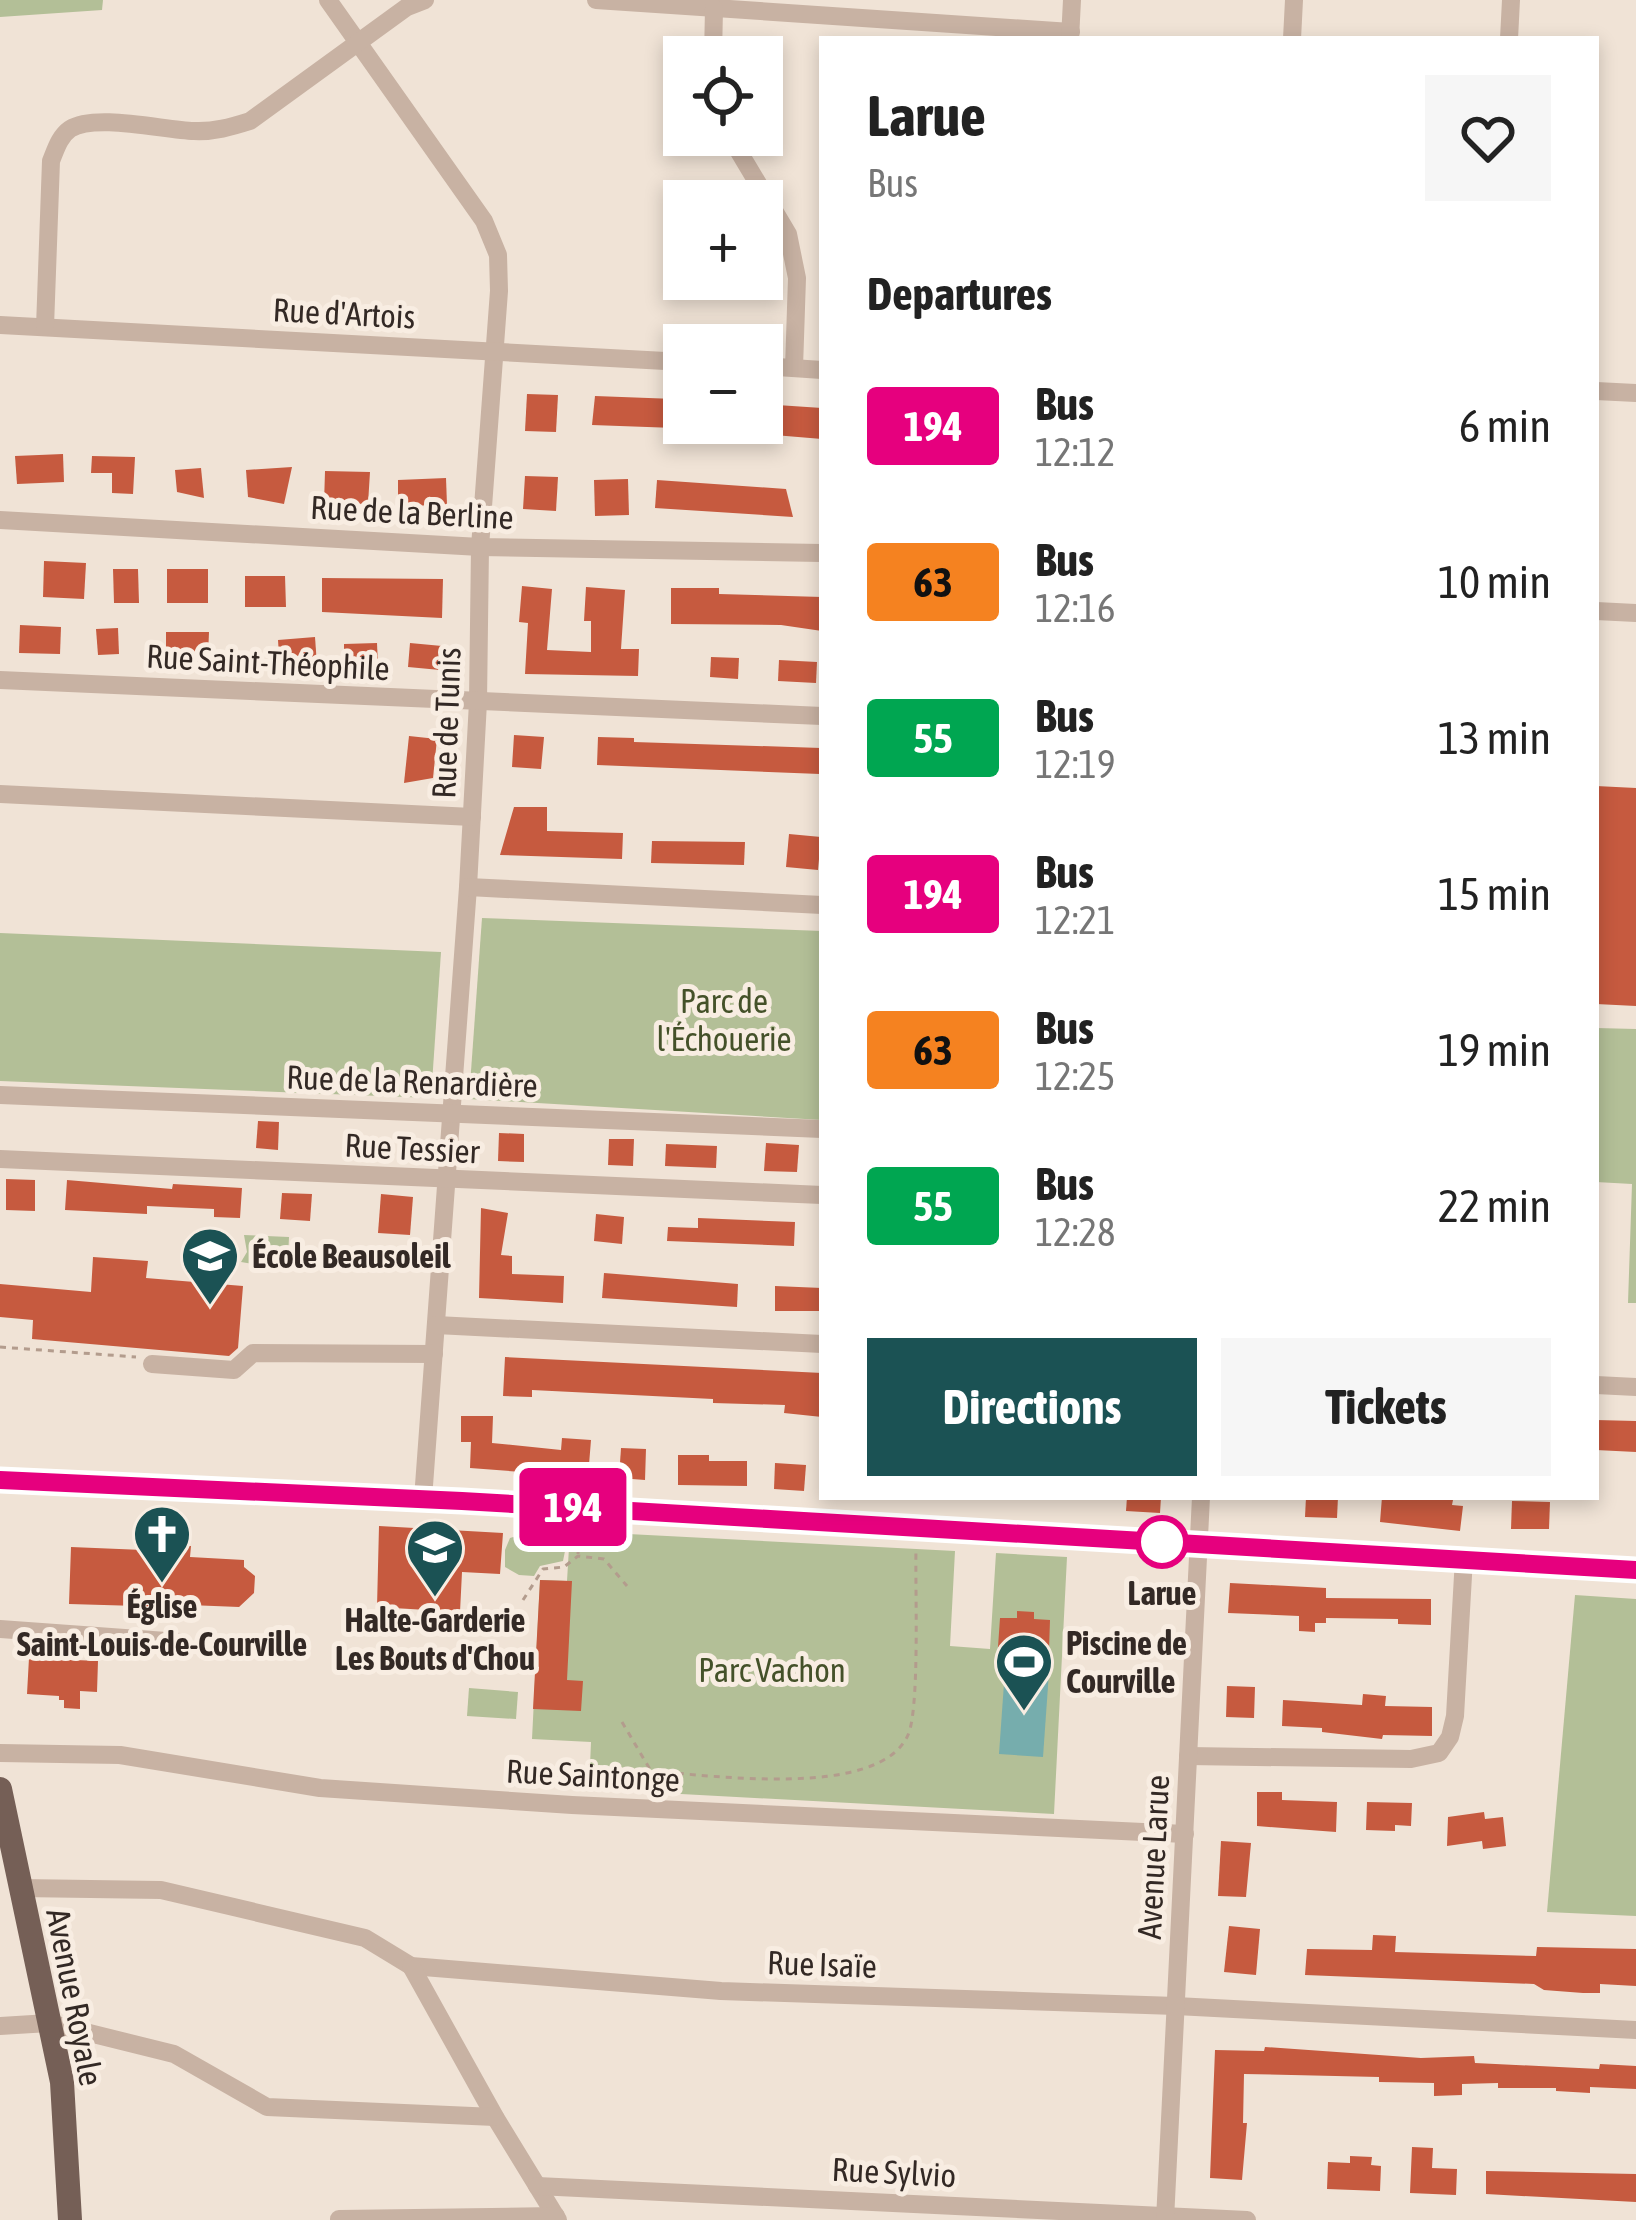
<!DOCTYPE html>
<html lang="en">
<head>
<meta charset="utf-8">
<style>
	:root { --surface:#fff; --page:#f6f6f6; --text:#222; --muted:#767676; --accent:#1b5254 }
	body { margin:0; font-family:"Asap Condensed",sans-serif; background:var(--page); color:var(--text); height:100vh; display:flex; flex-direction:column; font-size:45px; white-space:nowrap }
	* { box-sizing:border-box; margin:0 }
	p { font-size:39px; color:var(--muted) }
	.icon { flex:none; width:66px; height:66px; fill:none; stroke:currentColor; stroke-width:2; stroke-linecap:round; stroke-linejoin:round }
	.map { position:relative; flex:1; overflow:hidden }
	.details { position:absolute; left:819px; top:36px; width:780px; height:1464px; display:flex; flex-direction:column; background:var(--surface); border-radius:0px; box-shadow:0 6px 18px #0003 }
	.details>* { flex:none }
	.badge { padding:0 24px; border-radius:9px; font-size:42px; line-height:78px }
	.fabs { position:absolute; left:663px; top:36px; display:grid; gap:24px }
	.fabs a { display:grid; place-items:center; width:120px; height:120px; border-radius:0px; background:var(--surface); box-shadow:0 6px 18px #0003; font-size:60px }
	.map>.badge { position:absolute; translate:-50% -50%; box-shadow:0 0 0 6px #fff }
	h2 { padding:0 48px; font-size:45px; line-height:108px }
	.round { display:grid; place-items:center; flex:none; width:126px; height:126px; border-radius:0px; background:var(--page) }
	.head { display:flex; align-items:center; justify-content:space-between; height:204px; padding:0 48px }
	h1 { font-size:57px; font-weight:700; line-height:90px }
	.cta { display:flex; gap:24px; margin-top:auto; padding:24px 48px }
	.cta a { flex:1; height:138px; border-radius:0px; background:var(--accent); color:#fff; font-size:48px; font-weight:700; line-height:138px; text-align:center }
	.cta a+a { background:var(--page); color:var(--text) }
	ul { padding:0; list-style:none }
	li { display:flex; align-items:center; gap:36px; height:156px; padding:0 48px }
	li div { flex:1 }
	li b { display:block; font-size:45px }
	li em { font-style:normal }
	li .badge { min-width:132px; font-weight:700; text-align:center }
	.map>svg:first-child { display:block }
</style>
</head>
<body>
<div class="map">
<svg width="1636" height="2220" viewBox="0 0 1636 2220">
	<rect width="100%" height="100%" fill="#f0e3d6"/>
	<!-- green -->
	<g fill="#b3bf97">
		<polygon points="0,0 103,0 102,10 0,17"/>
		<polygon points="482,918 822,931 822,1120 469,1099"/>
		<polygon points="0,933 441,952 431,1098 0,1081"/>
		<polygon points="1596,1028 1636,1029 1636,1303 1628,1303 1632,1184 1596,1182"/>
		<polygon points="244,1235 289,1237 288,1258 277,1268 241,1262 247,1252"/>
		<polygon points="570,1531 955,1551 950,1646 990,1649 996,1553 1067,1557 1054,1814 589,1789 591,1742 532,1739 540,1580 567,1581"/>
		<polygon points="523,1534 540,1543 558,1539 566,1546 563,1561 540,1566 534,1576 519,1575 505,1567 505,1550 510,1538"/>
		<polygon points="1575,1595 1636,1599 1636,1916 1547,1912"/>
		<polygon points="469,1688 518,1692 516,1719 467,1716"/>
	</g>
	<!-- water -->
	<polygon fill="#76adad" points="1005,1669 1049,1672 1043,1757 999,1754"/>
	<!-- building -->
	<g fill="#c65a3f">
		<polygon points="527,394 558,395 556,432 525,431"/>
		<polygon points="595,396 675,399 675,428 592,425"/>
		<polygon points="762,404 822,408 822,439 762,434"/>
		<polygon points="63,454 64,482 17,484 15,456"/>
		<polygon points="92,456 135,457 133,494 112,493 112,473 91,473"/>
		<polygon points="292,467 284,504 248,497 246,470"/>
		<polygon points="201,468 204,498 177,492 175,470"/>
		<polygon points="325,471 370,472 368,504 324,503"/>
		<polygon points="525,476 558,477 556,511 523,509"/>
		<polygon points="446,478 447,505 398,506 398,480"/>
		<polygon points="628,479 629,515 595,516 594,480"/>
		<polygon points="657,480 786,489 793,517 655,508"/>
		<polygon points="44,561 86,563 84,599 43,597"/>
		<polygon points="113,569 138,569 139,603 114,603"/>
		<rect x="167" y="569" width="41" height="34"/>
		<polygon points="245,576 285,576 286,607 245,607"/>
		<polygon points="322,578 443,579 442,618 322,612"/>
		<polygon points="522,586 552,589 547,650 591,652 591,621 584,621 586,587 625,590 621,649 639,649 638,676 525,674 528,623 519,622"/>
		<polygon points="671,588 719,588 719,594 822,597 822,631 781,625 671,624"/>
		<polygon points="20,625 61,627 60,654 19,653"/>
		<polygon points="118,628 119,654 98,655 96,629"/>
		<polygon points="166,632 209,632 208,656 166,656"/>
		<polygon points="315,637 317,665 279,657 278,640"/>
		<polygon points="377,643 378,666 344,667 344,644"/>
		<polygon points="410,643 442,646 440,670 408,667"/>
		<polygon points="711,657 739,658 738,679 710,677"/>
		<polygon points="779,660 817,662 816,683 778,681"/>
		<polygon points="514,735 544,737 541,769 512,767"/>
		<polygon points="409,736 437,739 433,778 404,783"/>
		<polygon points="598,737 634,738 634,742 821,748 820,774 597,765"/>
		<polygon points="1596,786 1636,788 1636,1006 1596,1004"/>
		<polygon points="514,807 547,807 547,831 623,833 622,859 500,855"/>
		<polygon points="789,834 821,837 818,870 786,867"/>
		<polygon points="652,841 745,842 744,865 651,863"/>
		<polygon points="258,1121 279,1122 278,1150 256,1148"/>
		<polygon points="499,1133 524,1134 524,1162 498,1161"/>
		<polygon points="609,1139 634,1139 633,1166 608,1165"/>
		<polygon points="766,1143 799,1145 797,1172 764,1171"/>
		<polygon points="666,1144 717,1146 716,1168 665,1166"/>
		<polygon points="6,1179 35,1180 35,1211 6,1210"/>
		<polygon points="67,1180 172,1189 173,1184 242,1188 240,1218 214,1217 214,1209 147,1206 147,1214 65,1210"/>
		<polygon points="282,1193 312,1194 310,1221 280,1219"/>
		<polygon points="381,1194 413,1197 410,1235 378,1233"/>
		<polygon points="481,1208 508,1213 501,1255 512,1256 512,1274 564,1276 563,1303 479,1298"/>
		<polygon points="596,1214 624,1217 622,1244 594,1241"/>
		<polygon points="698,1218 795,1222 794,1246 667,1241 668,1227 698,1228"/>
		<polygon points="93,1257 148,1261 146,1278 243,1286 238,1348 229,1356 32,1339 33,1320 0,1317 0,1284 91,1292"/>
		<polygon points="604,1273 738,1284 737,1307 602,1298"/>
		<polygon points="775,1286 822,1288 822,1311 775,1311"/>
		<polygon points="505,1357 822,1373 822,1417 784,1413 785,1405 713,1403 713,1399 532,1390 532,1397 503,1396"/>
		<polygon points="461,1416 493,1416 492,1443 561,1450 562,1438 591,1440 588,1477 470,1468 471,1442 461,1442"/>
		<polygon points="1596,1420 1636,1421 1636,1452 1596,1450"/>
		<polygon points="621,1448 646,1449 645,1480 619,1478"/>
		<polygon points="678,1455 709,1455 709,1461 747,1461 747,1486 678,1485"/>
		<polygon points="775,1463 806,1465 804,1491 774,1489"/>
		<polygon points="1127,1497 1161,1497 1160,1513 1126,1511"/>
		<polygon points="1306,1497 1338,1497 1337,1518 1305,1517"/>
		<polygon points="1382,1497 1453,1500 1452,1505 1463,1506 1460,1531 1380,1522"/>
		<polygon points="1512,1501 1550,1502 1549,1529 1511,1529"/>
		<polygon points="379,1526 503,1533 500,1574 462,1572 460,1612 377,1607"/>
		<polygon points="144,1539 181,1541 181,1546 191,1546 190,1557 244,1560 244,1567 255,1576 254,1593 239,1607 189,1605 188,1620 138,1618 138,1606 69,1604 71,1547 143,1550"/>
		<polygon points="540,1580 572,1581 567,1680 583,1681 581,1711 533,1709"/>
		<polygon points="1230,1583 1326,1588 1326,1598 1431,1599 1431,1625 1398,1624 1398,1619 1326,1618 1326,1623 1315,1623 1315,1632 1299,1631 1299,1616 1228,1613"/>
		<polygon points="1017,1611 1034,1612 1034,1619 1050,1620 1049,1650 1041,1649 1040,1655 1002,1653 1002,1647 998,1647 1000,1618 1017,1618"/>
		<polygon points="29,1658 98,1661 97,1692 80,1691 80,1709 64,1708 64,1700 59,1700 59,1696 27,1694"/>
		<polygon points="1227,1686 1255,1687 1254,1718 1226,1717"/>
		<polygon points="1363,1694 1386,1696 1385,1706 1432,1707 1432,1736 1383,1735 1382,1739 1322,1732 1322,1728 1282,1726 1283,1700 1362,1705"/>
		<polygon points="1257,1792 1282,1792 1282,1800 1337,1802 1336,1832 1257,1826"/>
		<polygon points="1367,1802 1412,1803 1411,1826 1395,1825 1395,1831 1366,1830"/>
		<polygon points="1484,1812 1485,1819 1503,1817 1506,1846 1483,1849 1482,1841 1447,1846 1448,1817"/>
		<polygon points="1221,1841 1251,1843 1246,1897 1218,1896"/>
		<polygon points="1229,1926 1260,1929 1256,1975 1224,1972"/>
		<polygon points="1373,1935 1396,1936 1395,1952 1536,1956 1537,1947 1636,1949 1636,1986 1600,1984 1600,1993 1583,1993 1544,1990 1534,1984 1305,1975 1307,1949 1372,1950"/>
		<polygon points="1265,2047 1421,2058 1474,2056 1475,2063 1599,2069 1600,2064 1636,2066 1636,2089 1590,2087 1590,2093 1556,2091 1556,2088 1498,2088 1498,2083 1462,2084 1462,2095 1434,2096 1434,2083 1379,2082 1379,2077 1244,2074 1243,2123 1247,2123 1242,2180 1210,2178 1215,2050 1264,2051"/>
		<polygon points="1412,2147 1433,2148 1432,2168 1457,2169 1456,2195 1410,2193"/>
		<polygon points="1350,2156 1372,2157 1371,2165 1381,2166 1380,2191 1327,2189 1328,2162 1350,2163"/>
		<polygon points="1486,2171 1636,2174 1636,2202 1486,2194"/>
	</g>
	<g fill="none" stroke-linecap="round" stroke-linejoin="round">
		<!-- path -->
		<g stroke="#b39c8d" stroke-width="3" stroke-dasharray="6 6" stroke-linecap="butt">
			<polyline points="0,1347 136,1357"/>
			<polyline points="578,1554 579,1528"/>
			<polyline points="523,1600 543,1569 564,1567 578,1556 604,1559 627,1586"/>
			<path d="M 622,1722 L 651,1771 C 709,1775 879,1800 908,1735 C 920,1708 915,1586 916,1549"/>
		</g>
		<!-- minor -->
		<g stroke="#c8b2a3" stroke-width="18">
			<polyline points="328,0 484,221 498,255 499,291 480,547 478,702 468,887 423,1499"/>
			<polyline points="596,0 1071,32"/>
			<polyline points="1070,39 1072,0"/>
			<polyline points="1292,39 1294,0"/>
			<polyline points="1509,39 1511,0"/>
			<polyline points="713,57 714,8"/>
			<polyline points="729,135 788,234 797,278 794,368"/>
			<polyline points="0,325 684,362"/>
			<path d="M 45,327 L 51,161 C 56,149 59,137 70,129 C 95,113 163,130 194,131 C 214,132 231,127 250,121 L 407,7 L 425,0"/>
			<polyline points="762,366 822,370"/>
			<polyline points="1596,391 1636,393"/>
			<polyline points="0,520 480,547 822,553"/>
			<polyline points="1596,611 1636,613"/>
			<polyline points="0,680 822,716"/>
			<polyline points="0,794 472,817"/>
			<polyline points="468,887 822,905"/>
			<polyline points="0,1095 822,1129"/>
			<polyline points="0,1159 822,1195"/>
			<polyline points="436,1325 822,1344"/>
			<polyline points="152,1364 234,1370 253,1353 434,1354"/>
			<polyline points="1596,1385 1636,1387"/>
			<polyline points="0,1480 423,1499 1636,1570"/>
			<polyline points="0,1629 180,1642"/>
			<polyline points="0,1753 120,1755 320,1788 572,1805 1185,1834"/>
			<polyline points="1188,1756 1411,1759 1439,1753 1450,1737 1455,1716 1464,1558"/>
			<polyline points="20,1888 161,1890 365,1938 411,1966 721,1991 1176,2006 1636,2030"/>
			<polyline points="411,1966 495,2117 558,2220"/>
			<polyline points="0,2026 49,2023 174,2054 267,2107 495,2117"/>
			<polyline points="537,2186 1247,2220"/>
			<polyline points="339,2219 556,2216"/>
			<polyline points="1165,2220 1201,1497"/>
		</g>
		<!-- major -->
		<polyline stroke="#755f56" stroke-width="24" points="0,1789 62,2082 70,2220"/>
	</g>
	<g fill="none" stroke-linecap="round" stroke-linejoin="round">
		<defs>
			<polyline id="line" points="0,1480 462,1501 1636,1570"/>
		</defs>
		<!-- line casing -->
		<use href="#line" stroke="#fff" stroke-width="27"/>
		<!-- line -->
		<use href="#line" stroke="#e6007e" stroke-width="18"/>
	</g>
	<!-- icons -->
	<defs>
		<symbol id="school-pin" viewBox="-11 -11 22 30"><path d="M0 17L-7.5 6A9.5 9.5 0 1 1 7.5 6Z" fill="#1b5254" stroke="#f8ede2"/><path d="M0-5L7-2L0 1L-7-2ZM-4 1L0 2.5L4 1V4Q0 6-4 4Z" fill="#fff"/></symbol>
		<symbol id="church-pin" viewBox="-11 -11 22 30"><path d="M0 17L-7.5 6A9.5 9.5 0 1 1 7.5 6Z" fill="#1b5254" stroke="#f8ede2"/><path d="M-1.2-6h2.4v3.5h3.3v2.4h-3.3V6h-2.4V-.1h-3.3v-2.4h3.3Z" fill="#fff"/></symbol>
		<symbol id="stadium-pin" viewBox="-11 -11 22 30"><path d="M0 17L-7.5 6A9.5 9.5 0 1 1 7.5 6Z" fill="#1b5254" stroke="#f8ede2"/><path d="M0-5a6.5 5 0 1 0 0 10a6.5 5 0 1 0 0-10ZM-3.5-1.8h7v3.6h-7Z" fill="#fff"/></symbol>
	</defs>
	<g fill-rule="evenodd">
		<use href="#school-pin" x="177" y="1223" width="66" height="90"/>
		<use href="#church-pin" x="129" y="1501" width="66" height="90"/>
		<use href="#school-pin" x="402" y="1515" width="66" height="90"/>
		<use href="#stadium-pin" x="991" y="1629" width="66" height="90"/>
	</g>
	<!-- markers -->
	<circle fill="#fff" stroke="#e6007e" stroke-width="6" cx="1162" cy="1542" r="24"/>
	<g text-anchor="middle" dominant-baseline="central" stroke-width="10" stroke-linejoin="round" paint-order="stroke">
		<!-- street labels -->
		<g font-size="33" fill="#332925" stroke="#f8ede2">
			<text transform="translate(344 313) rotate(3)">Rue d'Artois</text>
			<text transform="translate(412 512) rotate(3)">Rue de la Berline</text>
			<text transform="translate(268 662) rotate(3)">Rue Saint-Théophile</text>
			<text transform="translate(446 723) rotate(-88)">Rue de Tunis</text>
			<text transform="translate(412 1081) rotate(2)">Rue de la Renardière</text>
			<text transform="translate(412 1148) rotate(3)">Rue Tessier</text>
			<text transform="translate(593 1775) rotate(3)">Rue Saintonge</text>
			<text transform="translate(1153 1857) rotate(-87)">Avenue Larue</text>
			<text transform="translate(822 1964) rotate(2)">Rue Isaïe</text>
			<text transform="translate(75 1997) rotate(79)">Avenue Royale</text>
			<text transform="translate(894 2172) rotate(3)">Rue Sylvio</text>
		</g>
		<!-- park labels -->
		<g font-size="33" fill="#445129" stroke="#f8ede2">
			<text x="724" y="1001">Parc de<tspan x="724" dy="38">l'Échouerie</tspan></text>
			<text x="772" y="1670">Parc Vachon</text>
		</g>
		<!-- poi labels -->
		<g font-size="33" font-weight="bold" fill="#332925" stroke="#f8ede2" text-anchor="start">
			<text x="252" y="1256">École Beausoleil</text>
			<text x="162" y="1606" text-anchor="middle">Église<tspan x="162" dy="38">Saint-Louis-de-Courville</tspan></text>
			<text x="435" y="1620" text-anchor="middle">Halte-Garderie<tspan x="435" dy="38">Les Bouts d'Chou</tspan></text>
			<text x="1066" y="1643">Piscine de<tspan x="1066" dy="38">Courville</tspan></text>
		</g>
		<!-- stop labels -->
		<g font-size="33" font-weight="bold" fill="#332925" stroke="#f8ede2">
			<text x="1162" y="1593">Larue</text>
		</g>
	</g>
</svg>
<div class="fabs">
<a><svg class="icon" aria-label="locate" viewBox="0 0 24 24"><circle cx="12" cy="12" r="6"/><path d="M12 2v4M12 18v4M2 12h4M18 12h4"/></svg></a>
<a>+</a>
<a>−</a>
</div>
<b class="badge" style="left:573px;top:1507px;background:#e6007e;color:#fff">194</b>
<section class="details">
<div class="head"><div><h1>Larue</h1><p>Bus</p></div><a class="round"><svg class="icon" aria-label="heart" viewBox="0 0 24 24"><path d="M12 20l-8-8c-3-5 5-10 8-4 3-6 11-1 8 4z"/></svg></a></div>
<h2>Departures</h2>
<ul>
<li><span class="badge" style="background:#e6007e;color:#fff">194</span><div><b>Bus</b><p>12:12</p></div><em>6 min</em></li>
<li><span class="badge" style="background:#f58220;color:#111">63</span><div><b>Bus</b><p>12:16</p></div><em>10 min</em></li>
<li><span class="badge" style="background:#00a651;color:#fff">55</span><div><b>Bus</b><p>12:19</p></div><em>13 min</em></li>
<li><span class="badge" style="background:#e6007e;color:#fff">194</span><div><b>Bus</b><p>12:21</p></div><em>15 min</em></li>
<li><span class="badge" style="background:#f58220;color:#111">63</span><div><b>Bus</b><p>12:25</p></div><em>19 min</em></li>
<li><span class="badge" style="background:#00a651;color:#fff">55</span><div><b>Bus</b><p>12:28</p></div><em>22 min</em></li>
</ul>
<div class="cta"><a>Directions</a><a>Tickets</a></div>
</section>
</div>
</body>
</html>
